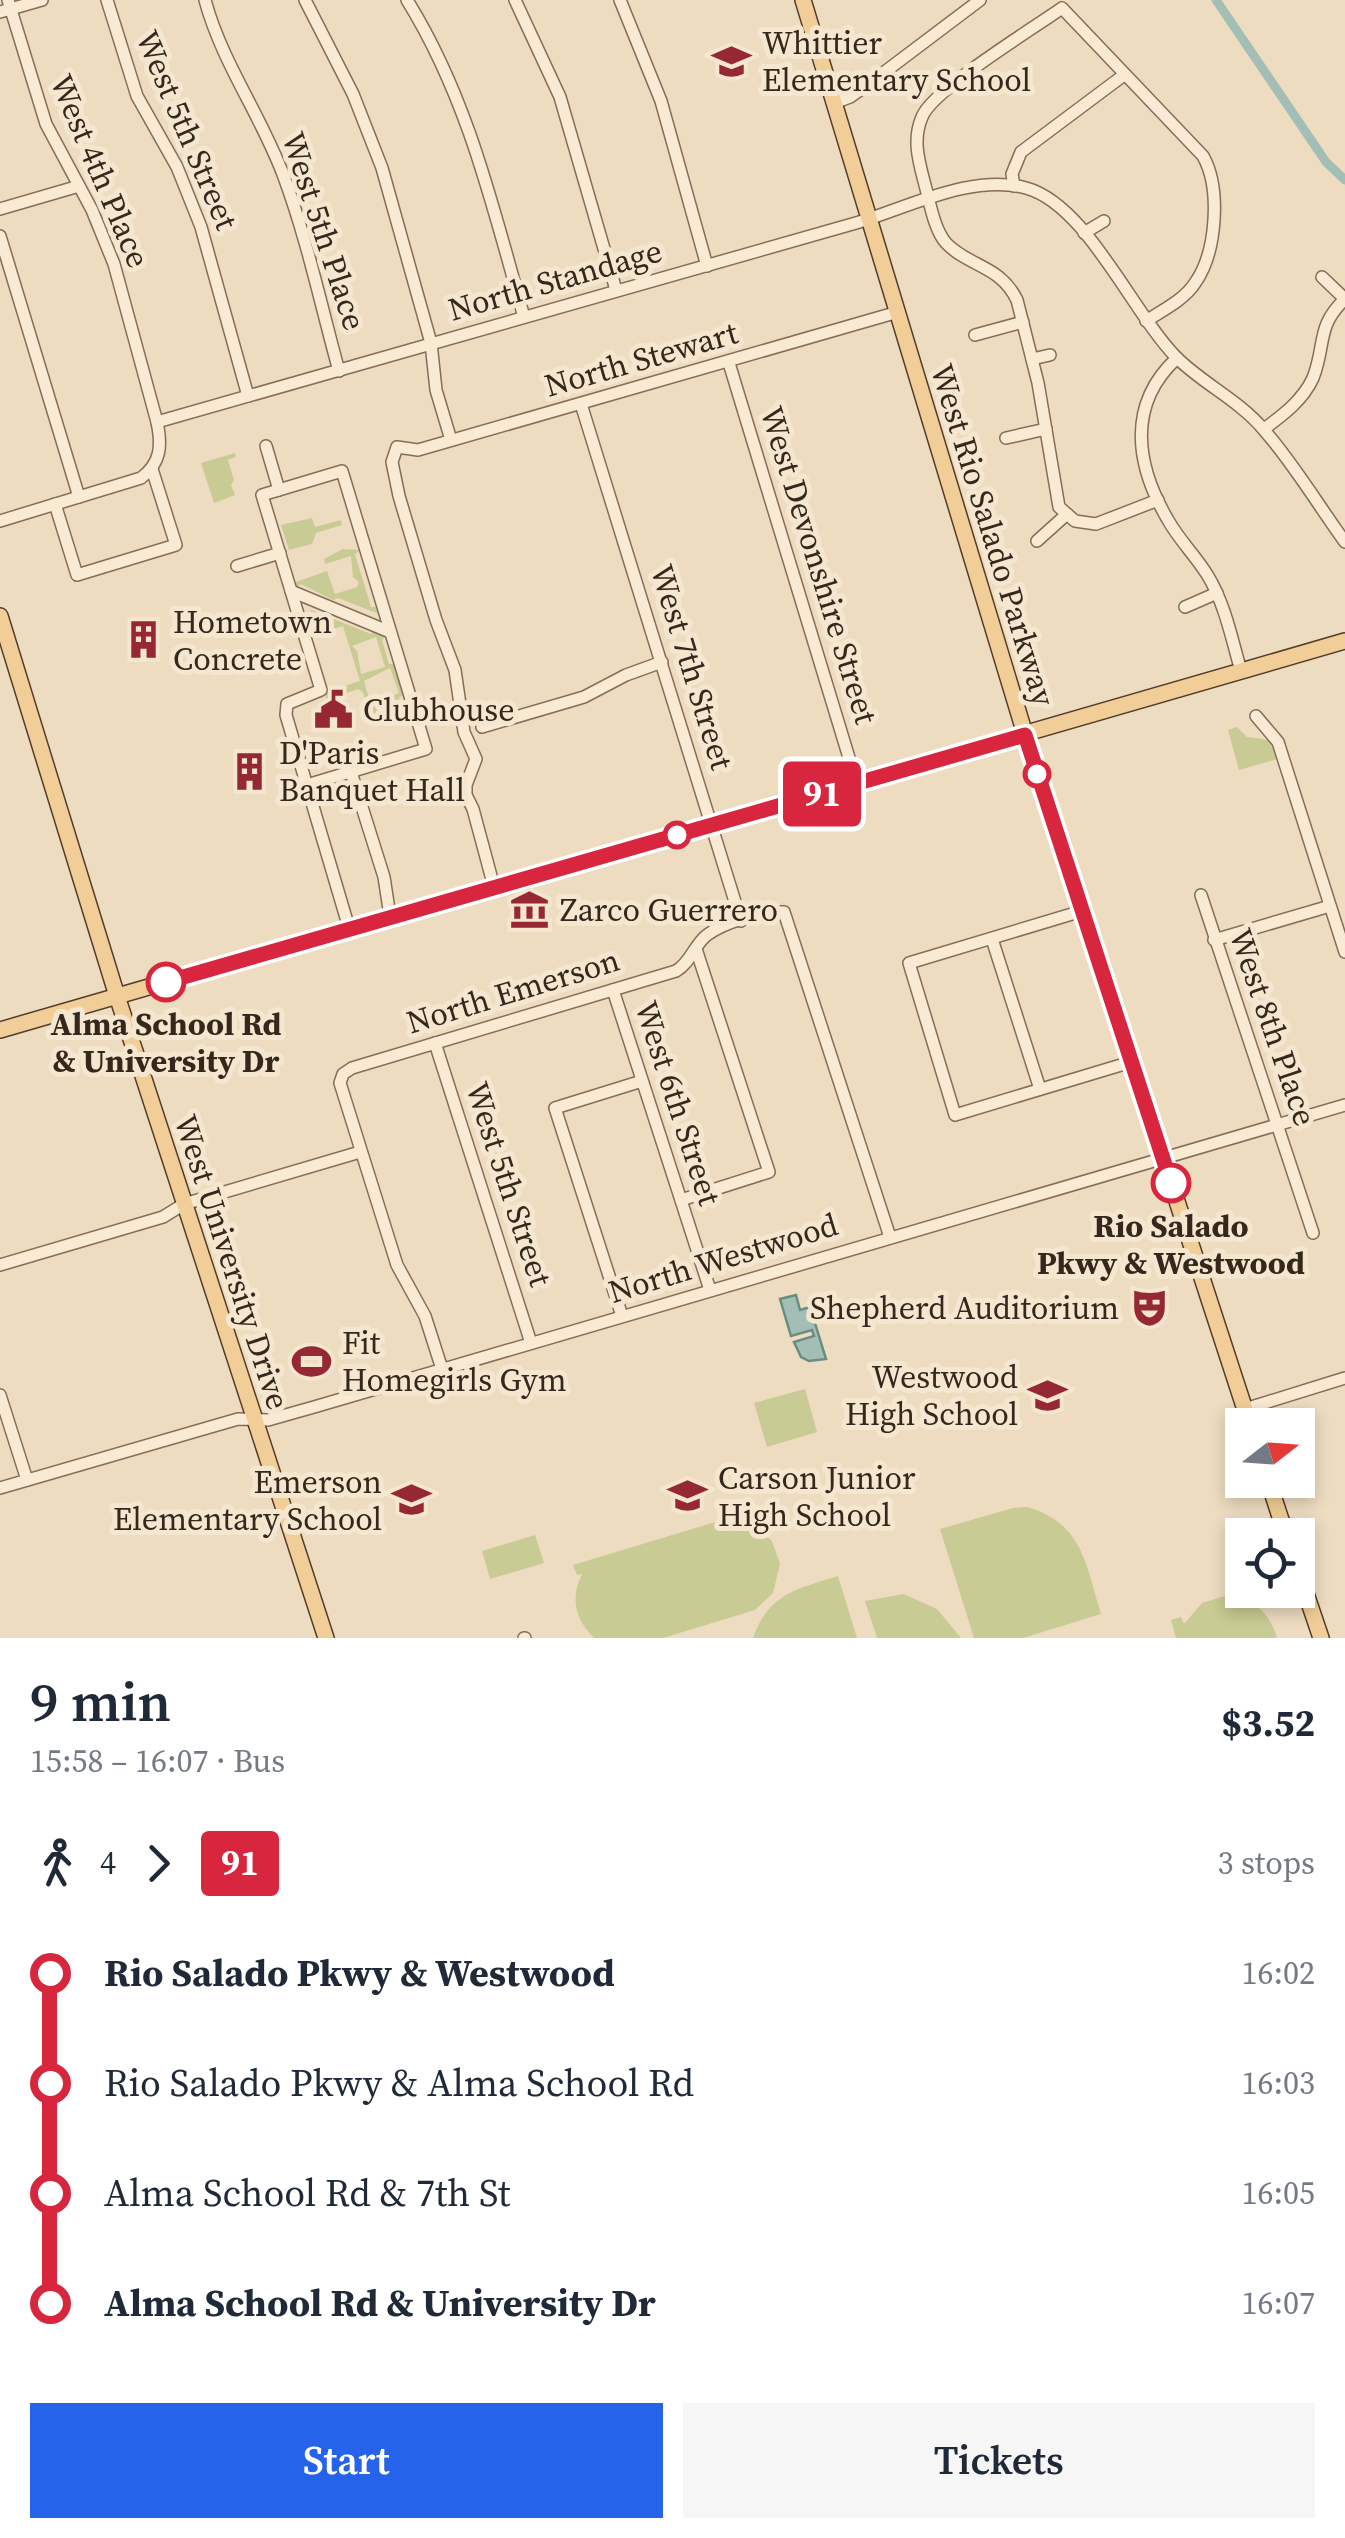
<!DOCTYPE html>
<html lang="en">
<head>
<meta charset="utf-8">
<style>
	:root { --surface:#fff; --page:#f6f6f7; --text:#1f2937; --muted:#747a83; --accent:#2563eb }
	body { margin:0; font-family:"Source Serif 4",serif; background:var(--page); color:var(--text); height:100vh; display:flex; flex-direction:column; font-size:38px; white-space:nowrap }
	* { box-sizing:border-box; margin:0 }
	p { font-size:32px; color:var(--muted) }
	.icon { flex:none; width:55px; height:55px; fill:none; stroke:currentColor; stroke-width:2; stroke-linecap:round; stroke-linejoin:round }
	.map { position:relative; height:1638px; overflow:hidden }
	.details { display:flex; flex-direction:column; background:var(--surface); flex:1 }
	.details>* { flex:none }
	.badge { padding:0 20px; border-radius:8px; font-size:35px; line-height:65px }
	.needle { width:65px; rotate:73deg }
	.tools { position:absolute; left:1225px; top:1408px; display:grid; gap:20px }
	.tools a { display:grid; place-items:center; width:90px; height:90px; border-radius:0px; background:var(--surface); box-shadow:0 5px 15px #0003; font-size:50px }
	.map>.badge { position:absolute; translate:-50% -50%; box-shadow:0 0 0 5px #fff }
	.legs { display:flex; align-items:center; gap:15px; height:110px; padding:0 30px; font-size:32px }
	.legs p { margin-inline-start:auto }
	.headline { display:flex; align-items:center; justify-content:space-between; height:170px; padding:0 30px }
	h1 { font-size:55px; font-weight:600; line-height:75px }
	.action { display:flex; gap:20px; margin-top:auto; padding:20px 30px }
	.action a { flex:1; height:115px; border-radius:0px; background:var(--accent); color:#fff; font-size:40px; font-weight:600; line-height:115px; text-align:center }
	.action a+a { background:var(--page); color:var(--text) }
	ul { padding:0 30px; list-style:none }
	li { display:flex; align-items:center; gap:35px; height:110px; font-size:38px }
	li i { display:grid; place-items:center; width:15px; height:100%; margin:0 12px; background:currentColor }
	li i::after { content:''; width:25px; height:25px; margin:-12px; border:8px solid; border-radius:50%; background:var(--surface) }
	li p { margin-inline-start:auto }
	li:first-child i { background:linear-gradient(#0000 50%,currentColor 0) }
	li:last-child i { background:linear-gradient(currentColor 50%,#0000 0) }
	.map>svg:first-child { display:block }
</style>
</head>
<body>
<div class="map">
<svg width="1345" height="1638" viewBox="0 0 1345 1638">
	<rect width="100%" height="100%" fill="#eddcc0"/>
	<!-- green -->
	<g fill="#c9cb94" fill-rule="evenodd">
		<polygon points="235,453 236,457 228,460 234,480 231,485 235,495 214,503 201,463"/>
		<polygon points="312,518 315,527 341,520 342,525 316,533 312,544 289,550 281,525"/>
		<polygon points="343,549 360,550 355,554 371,607 377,607 379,614 338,598 333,600 301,584 296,588 293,583 327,571 335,594 357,587 359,582 353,577 351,556 325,564 324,559"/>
		<path d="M 311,610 L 371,634 L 373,630 L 386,635 L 382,640 L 389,664 L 394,664 L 404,695 L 399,697 L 402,708 L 370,716 L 363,692 L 358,689 L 341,695 L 346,714 L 344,717 L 337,703 L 328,704 L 324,689 L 333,686 L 335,689 L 360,681 L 343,626 L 315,635 L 309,616 ZM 376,637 L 385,667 L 361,674 L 357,651 L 352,646 ZM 390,668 L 399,693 L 371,705 L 364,681 Z"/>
		<polygon points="1237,727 1247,737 1269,740 1277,759 1239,770 1228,730"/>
		<polygon points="805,1389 817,1432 767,1447 754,1403"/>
		<path d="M 1027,1507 C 1083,1523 1086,1565 1101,1614 L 1023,1638 L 974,1638 L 940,1529 L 1013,1508 Z"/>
		<path d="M 755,1510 L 758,1519 L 751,1522 L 772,1541 L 780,1564 L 773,1593 L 755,1610 L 663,1638 L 594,1638 C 575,1619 570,1598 582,1574 L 577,1575 L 573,1565 Z"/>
		<polygon points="535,1535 544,1563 490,1579 482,1551"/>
		<path d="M 838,1576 L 857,1638 L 753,1638 C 769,1593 797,1589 838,1576 Z"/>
		<polygon points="904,1594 937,1609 961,1638 877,1638 865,1601"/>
		<path d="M 1225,1596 C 1253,1598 1269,1611 1277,1638 L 1176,1638 L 1171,1620 L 1181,1617 L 1184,1624 L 1202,1603 Z"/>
	</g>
	<!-- water -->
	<polygon fill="#a3bfb5" stroke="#6a8d81" stroke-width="2.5" points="796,1295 800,1310 810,1307 826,1359 809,1361 801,1357 794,1342 814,1336 812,1330 791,1336 780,1299"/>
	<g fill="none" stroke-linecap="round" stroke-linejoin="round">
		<!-- canal -->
		<polyline stroke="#a3bfb5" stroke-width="9" points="1216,0 1326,162 1345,180"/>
		<defs>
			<g id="minor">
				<polyline points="8,0 46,124 92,210 114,264 157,422"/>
				<polyline points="107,0 137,96 177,167 201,227 248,396"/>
				<path d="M 205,0 C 222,63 261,115 284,177 C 307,239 321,306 339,371"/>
				<polyline points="305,0 353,94 382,168 431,343 436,390 451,440"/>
				<path d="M 407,0 C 468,98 493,208 524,317"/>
				<polyline points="515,0 560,97 616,290"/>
				<polyline points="620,0 661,101 707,266"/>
				<polyline points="0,12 42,0"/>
				<polyline points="834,103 850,97 870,83 980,0"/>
				<polyline points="1014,186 1012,174 1021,152 1124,75"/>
				<polyline points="0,209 79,186"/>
				<polyline points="1084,233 1104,221"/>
				<polyline points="0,236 79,497"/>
				<polyline points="1322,277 1345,299"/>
				<path d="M 1146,321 C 1163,310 1184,300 1195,283 C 1217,252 1221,188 1203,156 L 1062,8 C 1034,28 932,90 922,117 C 912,140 919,162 925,185 C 930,203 934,229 946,243 C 969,267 1000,265 1017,300 L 1038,383 L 1059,507 L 1075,521 L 1096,524 L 1158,500"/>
				<polyline points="975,335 1023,322"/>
				<path d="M 1177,358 C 1127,404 1135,464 1168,520 C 1179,540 1196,556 1208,576 C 1225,604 1232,640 1241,671"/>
				<polyline points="1032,359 1050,355"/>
				<polyline points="729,363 857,784"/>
				<polyline points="581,404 741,921"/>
				<path d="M 1264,429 C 1283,415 1303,400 1313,378 C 1326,345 1316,326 1345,299"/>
				<polyline points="1006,438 1046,429"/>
				<polyline points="266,446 279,490"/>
				<polyline points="55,504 77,575 176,545 152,469"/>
				<path d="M 0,521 L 141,478 C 161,463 162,446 157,422 L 856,223 C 907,208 972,173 1026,188 C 1086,204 1132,312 1176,357 C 1203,384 1239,400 1264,430 C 1294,464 1318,505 1345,542"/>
				<polyline points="1037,541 1067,514"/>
				<polyline points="237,566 280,553"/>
				<polyline points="291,591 390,632"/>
				<polyline points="1185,607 1217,593"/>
				<polyline points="1256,716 1278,742 1345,952"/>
				<polyline points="482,727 584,697 626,675 662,662"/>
				<polyline points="351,772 384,877 390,916"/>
				<polyline points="307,785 426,749 342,471 262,495 321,690 287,704 286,715 349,928"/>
				<polyline points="494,887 473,809 466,795 466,785 476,759 464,732 455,670 436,620 399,496 392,462 397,447 418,450 898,312"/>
				<polyline points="1201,895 1313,1233"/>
				<polyline points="1082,911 909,963 955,1115 1131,1062"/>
				<polyline points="992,939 1040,1089"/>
				<polyline points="1214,940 1330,906"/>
				<polyline points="613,990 710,1290"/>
				<polyline points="435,1043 531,1343"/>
				<polyline points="681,1200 769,1172 696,949"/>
				<polyline points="0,1265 163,1217 184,1204 360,1152"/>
				<polyline points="622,1316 555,1108 642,1081"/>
				<path d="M 442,1369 L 425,1316 L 397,1265 L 340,1083 L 343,1074 L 352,1068 L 676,971 C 691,962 694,945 707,935 C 724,922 763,911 784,912 L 890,1237"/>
				<polyline points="0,1395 27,1480"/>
				<polyline points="1245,1409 1345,1378"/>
				<polyline points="0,1488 238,1419 268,1420 314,1407 1345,1105"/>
				<polyline points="524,1638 525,1638"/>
			</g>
			<g id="major">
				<polyline points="803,0 1031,754 1250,1425"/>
				<polyline points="0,616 117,996 326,1638"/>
				<polyline points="0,1030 1345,641"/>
				<polyline points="1268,1480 1286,1535"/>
				<polyline points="1298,1570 1321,1638"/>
			</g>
		</defs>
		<!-- minor casing -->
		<use href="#minor" stroke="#866d58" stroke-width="14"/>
		<!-- major casing -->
		<use href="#major" stroke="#543b2c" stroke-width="18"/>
		<!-- minor -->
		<use href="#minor" stroke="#f8ead3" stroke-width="11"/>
		<!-- major -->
		<use href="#major" stroke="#f1ce97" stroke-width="15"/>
	</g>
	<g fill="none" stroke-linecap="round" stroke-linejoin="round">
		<defs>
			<polyline id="line-1" points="166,982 1025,735 1171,1183"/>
		</defs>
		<!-- line-1 casing -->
		<use href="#line-1" stroke="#fff" stroke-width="22"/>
		<!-- line-1 -->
		<use href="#line-1" stroke="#d7263d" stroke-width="15"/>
	</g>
	<!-- icons -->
	<defs>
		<symbol id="school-bare" viewBox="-9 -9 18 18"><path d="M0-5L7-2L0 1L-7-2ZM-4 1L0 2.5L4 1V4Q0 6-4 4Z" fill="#952832" stroke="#f5e7cf" stroke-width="2.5" paint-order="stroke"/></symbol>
		<symbol id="building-bare" viewBox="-9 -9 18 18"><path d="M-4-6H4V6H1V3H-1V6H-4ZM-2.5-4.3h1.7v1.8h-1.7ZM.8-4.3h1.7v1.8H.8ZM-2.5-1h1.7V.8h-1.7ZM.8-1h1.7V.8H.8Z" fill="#952832" stroke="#f5e7cf" stroke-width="2.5" paint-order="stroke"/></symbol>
		<symbol id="civic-bare" viewBox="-9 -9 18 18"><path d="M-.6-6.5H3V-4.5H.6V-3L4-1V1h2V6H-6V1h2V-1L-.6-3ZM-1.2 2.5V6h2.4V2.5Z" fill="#952832" stroke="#f5e7cf" stroke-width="2.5" paint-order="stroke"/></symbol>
		<symbol id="museum-bare" viewBox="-9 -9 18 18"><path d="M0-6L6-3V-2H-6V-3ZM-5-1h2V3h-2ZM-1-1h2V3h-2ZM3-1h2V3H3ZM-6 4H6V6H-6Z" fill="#952832" stroke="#f5e7cf" stroke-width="2.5" paint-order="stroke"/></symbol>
		<symbol id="theatre-bare" viewBox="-9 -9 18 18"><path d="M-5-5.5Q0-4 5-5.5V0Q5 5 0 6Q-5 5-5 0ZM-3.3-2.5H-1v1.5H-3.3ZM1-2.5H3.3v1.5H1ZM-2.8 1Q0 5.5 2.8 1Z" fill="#952832" stroke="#f5e7cf" stroke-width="2.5" paint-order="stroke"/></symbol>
		<symbol id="stadium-bare" viewBox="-9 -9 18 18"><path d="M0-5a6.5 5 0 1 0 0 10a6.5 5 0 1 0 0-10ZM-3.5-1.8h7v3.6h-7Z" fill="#952832" stroke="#f5e7cf" stroke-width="2.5" paint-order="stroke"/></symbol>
	</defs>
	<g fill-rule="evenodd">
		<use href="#school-bare" x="704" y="34" width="55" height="55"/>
		<use href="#building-bare" x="116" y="612" width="55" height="55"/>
		<use href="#civic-bare" x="306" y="682" width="55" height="55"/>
		<use href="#building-bare" x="222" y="744" width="55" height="55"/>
		<use href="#museum-bare" x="502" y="882" width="55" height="55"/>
		<use href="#theatre-bare" x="1122" y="1280" width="55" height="55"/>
		<use href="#stadium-bare" x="284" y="1334" width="55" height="55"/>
		<use href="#school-bare" x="1020" y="1368" width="55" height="55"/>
		<use href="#school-bare" x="660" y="1468" width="55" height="55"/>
		<use href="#school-bare" x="384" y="1472" width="55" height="55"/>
	</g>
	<!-- markers -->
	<g fill="#fff" stroke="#d7263d" stroke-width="5">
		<circle cx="1037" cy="774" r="12"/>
		<circle cx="677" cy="835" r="12"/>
		<circle cx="166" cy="982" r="18"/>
		<circle cx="1171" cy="1183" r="18"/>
	</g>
	<g text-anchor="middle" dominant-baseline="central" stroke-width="10" stroke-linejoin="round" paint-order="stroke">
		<!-- poi labels -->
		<g font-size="32" fill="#36271c" stroke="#f5e7cf" text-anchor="start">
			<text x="762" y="43">Whittier<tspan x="762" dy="37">Elementary School</tspan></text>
			<text x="173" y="622">Hometown<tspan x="173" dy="37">Concrete</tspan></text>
			<text x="363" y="710">Clubhouse</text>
			<text x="279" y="753">D'Paris<tspan x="279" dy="37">Banquet Hall</tspan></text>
			<text x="560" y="910">Zarco Guerrero</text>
			<text x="1119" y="1308" text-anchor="end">Shepherd Auditorium</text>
			<text x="342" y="1343">Fit<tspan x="342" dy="37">Homegirls Gym</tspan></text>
			<text x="1018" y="1377" text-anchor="end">Westwood<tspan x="1018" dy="37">High School</tspan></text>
			<text x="718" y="1478">Carson Junior<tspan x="718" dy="37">High School</tspan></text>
			<text x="382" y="1482" text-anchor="end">Emerson<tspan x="382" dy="37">Elementary School</tspan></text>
		</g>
		<!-- street labels -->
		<g font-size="32" fill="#36271c" stroke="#f5e7cf">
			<text transform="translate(187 130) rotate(67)">West 5th Street</text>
			<text transform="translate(100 171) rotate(67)">West 4th Place</text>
			<text transform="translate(324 231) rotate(72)">West 5th Place</text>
			<text transform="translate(555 280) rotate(-16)">North Standage</text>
			<text transform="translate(641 359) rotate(-16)">North Stewart</text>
			<text transform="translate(993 535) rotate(73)">West Rio Salado Parkway</text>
			<text transform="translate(819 565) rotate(73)">West Devonshire Street</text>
			<text transform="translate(692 667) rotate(73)">West 7th Street</text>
			<text transform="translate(513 991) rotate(-17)">North Emerson</text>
			<text transform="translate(1273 1027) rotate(71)">West 8th Place</text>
			<text transform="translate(678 1103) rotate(72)">West 6th Street</text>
			<text transform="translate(509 1184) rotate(72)">West 5th Street</text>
			<text transform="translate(723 1258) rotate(-17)">North Westwood</text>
			<text transform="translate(232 1262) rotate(72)">West University Drive</text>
		</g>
		<!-- stop labels -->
		<g font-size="32" font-weight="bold" fill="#36271c" stroke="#f5e7cf">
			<text x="166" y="1024">Alma School Rd<tspan x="166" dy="37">&amp; University Dr</tspan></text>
			<text x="1171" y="1226">Rio Salado<tspan x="1171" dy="37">Pkwy &amp; Westwood</tspan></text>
		</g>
	</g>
</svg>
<div class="tools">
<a><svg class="needle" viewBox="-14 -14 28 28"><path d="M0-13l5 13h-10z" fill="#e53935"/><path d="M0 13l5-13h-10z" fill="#747a83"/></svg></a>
<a><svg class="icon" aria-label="locate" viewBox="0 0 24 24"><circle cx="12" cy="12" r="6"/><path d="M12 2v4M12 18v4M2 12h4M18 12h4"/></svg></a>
</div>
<b class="badge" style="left:822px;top:794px;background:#d7263d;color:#fff">91</b>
</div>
<section class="details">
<div class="headline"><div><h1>9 min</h1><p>15:58 – 16:07 · Bus</p></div><b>$3.52</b></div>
<div class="legs"><svg class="icon" aria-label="walk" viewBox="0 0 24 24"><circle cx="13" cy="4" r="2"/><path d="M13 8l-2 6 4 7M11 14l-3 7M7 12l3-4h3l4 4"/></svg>4<svg class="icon" aria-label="forward" viewBox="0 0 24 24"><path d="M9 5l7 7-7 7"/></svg><b class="badge" style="background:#d7263d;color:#fff">91</b><p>3 stops</p></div>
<ul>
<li><i style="color:#d7263d"></i><b>Rio Salado Pkwy &amp; Westwood</b><p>16:02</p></li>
<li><i style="color:#d7263d"></i><span>Rio Salado Pkwy &amp; Alma School Rd</span><p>16:03</p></li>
<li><i style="color:#d7263d"></i><span>Alma School Rd &amp; 7th St</span><p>16:05</p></li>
<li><i style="color:#d7263d"></i><b>Alma School Rd &amp; University Dr</b><p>16:07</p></li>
</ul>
<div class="action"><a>Start</a><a>Tickets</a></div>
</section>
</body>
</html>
